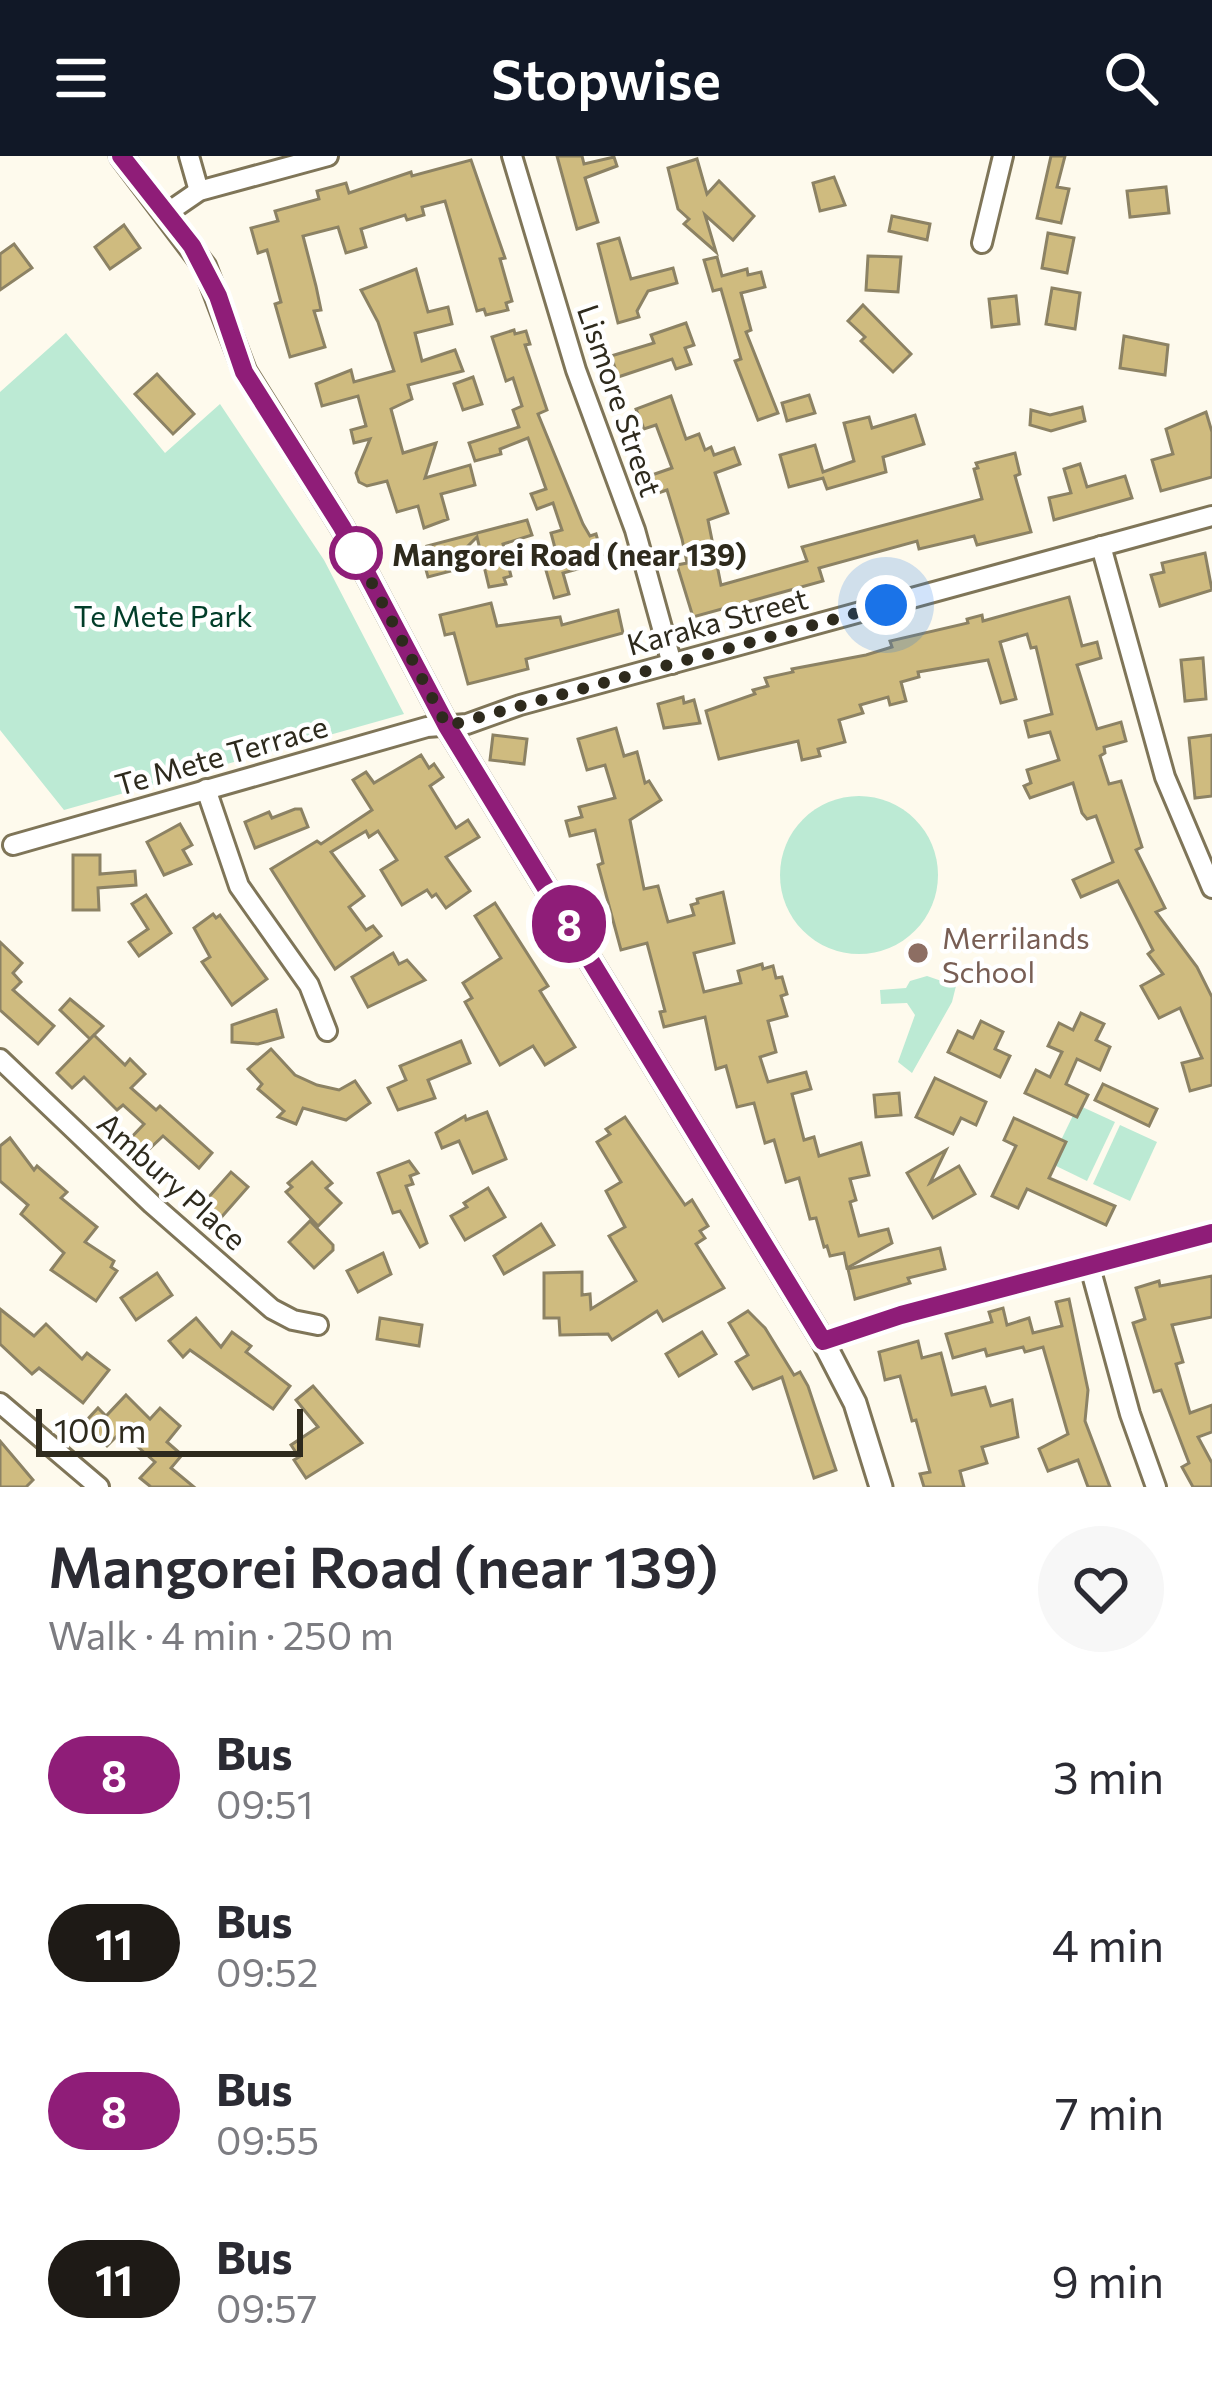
<!DOCTYPE html>
<html lang="en">
<head>
<meta charset="utf-8">
<style>
	:root { --surface:#fff; --page:#f7f7f7; --text:#2b2b33; --muted:#7c7c81; --accent:#111827 }
	body { margin:0; font-family:Commissioner,sans-serif; background:var(--page); color:var(--text); height:100vh; display:flex; flex-direction:column; font-size:45px; white-space:nowrap }
	* { box-sizing:border-box; margin:0 }
	p { font-size:39px; color:var(--muted) }
	.icon { flex:none; width:66px; height:66px; fill:none; stroke:currentColor; stroke-width:2; stroke-linecap:round; stroke-linejoin:round }
	.map { position:relative; height:1331px; overflow:hidden }
	.drawer { display:flex; flex-direction:column; background:var(--surface); flex:1 }
	.drawer>* { flex:none }
	.badge { padding:0 24px; border-radius:39px; font-size:42px; line-height:78px }
	.scale { position:absolute; left:36px; bottom:30px; width:267px; box-sizing:border-box; padding-left:12px; border:6px solid #2e2a1d; border-top:0; font-size:33px; line-height:42px; white-space:nowrap; color:#2e2a1d; -webkit-text-stroke:9px #fff; paint-order:stroke }
	.you { position:absolute; width:60px; height:60px; margin:-30px; border:9px solid #fff; border-radius:50%; background:#1a73e8; box-shadow:0 0 0 18px #1a73e833 }
	.map>.badge { position:absolute; translate:-50% -50%; box-shadow:0 0 0 6px #fff }
	.round { display:grid; place-items:center; flex:none; width:126px; height:126px; border-radius:63px; background:var(--page) }
	.overview { display:flex; align-items:center; justify-content:space-between; height:204px; padding:0 48px }
	h1 { font-size:57px; font-weight:600; line-height:90px }
	ul { padding:0; list-style:none }
	li { display:flex; align-items:center; gap:36px; height:168px; padding:0 48px }
	li div { flex:1 }
	li b { display:block; font-size:45px }
	li em { font-style:normal }
	li .badge { min-width:132px; font-weight:700; text-align:center }
	header { display:flex; justify-content:space-between; align-items:center; height:156px; padding:0 48px; background:var(--accent); color:#fff; font-size:54px; font-weight:600 }
	.map>svg:first-child { display:block }
</style>
</head>
<body>
<header><svg class="icon" aria-label="menu" viewBox="0 0 24 24"><path d="M4 6h16M4 12h16M4 18h16"/></svg>Stopwise<svg class="icon" aria-label="search" viewBox="0 0 24 24"><circle cx="10" cy="10" r="6"/><path d="M15 15l6 6"/></svg></header>
<div class="map">
<svg width="1212" height="1331" viewBox="0 0 1212 1331">
	<rect width="100%" height="100%" fill="#fefaed"/>
	<!-- green -->
	<g fill="#bcead4">
		<polygon points="66,177 165,297 220,248 324,404 404,558 64,654 0,574 0,236"/>
		<circle cx="859" cy="719" r="79"/>
		<polygon points="927,820 956,830 952,846 912,917 898,906 915,859 907,847 881,848 880,834 906,832 910,825"/>
		<polygon points="1078,949 1115,966 1087,1025 1050,1007"/>
		<polygon points="1120,969 1157,986 1130,1045 1093,1028"/>
	</g>
	<!-- building -->
	<g fill="#cfbb7f" stroke="#8c8264" stroke-width="3">
		<polygon points="557,0 582,0 584,8 614,1 617,10 585,22 598,66 577,73"/>
		<polygon points="1051,0 1065,0 1057,31 1069,33 1061,67 1037,62"/>
		<polygon points="697,3 707,38 719,25 754,60 733,84 705,59 716,96 684,68 689,63 678,53 668,12"/>
		<polygon points="471,4 505,102 500,103 512,145 506,147 508,154 486,159 484,153 477,155 445,45 422,51 424,59 407,64 405,59 361,73 366,91 346,97 338,71 303,80 316,130 321,154 314,155 325,191 290,201 275,148 281,146 267,94 258,97 251,72 278,65 275,55 319,43 317,35 346,27 349,37 411,16 412,20"/>
		<polygon points="834,21 845,49 820,55 813,27"/>
		<polygon points="1166,31 1169,57 1130,61 1127,35"/>
		<polygon points="892,60 930,68 927,84 889,75"/>
		<polygon points="124,69 140,92 110,113 95,91"/>
		<polygon points="1048,77 1074,82 1067,117 1042,112"/>
		<polygon points="619,82 631,123 673,112 677,127 648,135 637,155 639,161 618,167 598,88"/>
		<polygon points="14,88 32,112 0,134 0,98"/>
		<polygon points="868,100 901,101 898,136 866,134"/>
		<polygon points="717,101 722,120 747,113 748,119 761,116 765,131 741,137 751,174 746,176 778,257 758,264 735,205 741,203 721,133 713,135 704,104"/>
		<polygon points="416,113 428,156 448,151 452,168 415,177 422,205 455,194 463,215 408,229 412,243 391,253 403,297 436,287 425,322 470,309 475,329 441,338 448,363 424,372 418,350 397,356 387,325 367,330 359,326 356,317 370,283 354,287 351,274 366,270 358,240 322,250 316,228 351,214 354,226 394,215 378,166 361,134"/>
		<polygon points="1052,132 1080,137 1075,173 1046,168"/>
		<polygon points="1016,140 1019,168 992,171 989,143"/>
		<polygon points="863,149 911,198 893,216 861,185 865,181 848,165"/>
		<polygon points="686,167 694,189 685,192 691,208 676,213 672,203 618,221 611,200 654,187 651,179"/>
		<polygon points="514,174 515,178 526,175 530,188 525,189 547,254 538,258 583,368 590,380 596,378 602,399 583,404 585,411 563,417 569,438 554,442 545,411 559,407 551,377 562,374 553,347 537,353 531,338 546,333 528,282 500,293 501,298 475,305 469,287 519,271 513,254 522,250 513,222 506,225 492,181"/>
		<polygon points="1124,180 1168,189 1165,219 1120,212"/>
		<polygon points="157,218 194,258 173,278 135,238"/>
		<polygon points="473,221 482,248 463,254 454,228"/>
		<polygon points="809,239 815,257 787,265 782,247"/>
		<polygon points="671,240 686,283 699,278 705,294 711,291 714,299 734,292 740,308 715,317 728,357 708,364 721,429 807,405 802,391 982,343 974,313 978,312 976,307 1015,297 1020,318 1015,320 1031,376 977,389 974,380 919,393 917,385 819,412 823,425 693,461 677,409 687,407 682,383 667,334 655,338 649,320 672,312 656,269 644,273 636,253"/>
		<polygon points="1082,251 1085,265 1051,275 1030,269 1031,254 1050,259"/>
		<polygon points="1206,256 1212,276 1212,321 1161,335 1152,304 1173,298 1166,273"/>
		<polygon points="915,259 924,288 883,301 886,316 827,333 823,322 789,331 780,299 815,289 823,316 854,305 844,267 869,261 872,272"/>
		<polygon points="1080,308 1087,331 1125,320 1132,342 1054,364 1049,342 1071,337 1064,313"/>
		<polygon points="527,364 532,379 503,388 511,420 504,422 506,428 489,431 477,381 453,405 455,414 428,421 423,403 430,401 427,390"/>
		<polygon points="1205,397 1212,434 1160,450 1151,419 1164,416 1162,407"/>
		<polygon points="1069,441 1082,490 1097,486 1101,502 1077,509 1097,573 1121,566 1126,585 1104,591 1105,597 1100,600 1109,628 1121,625 1142,691 1136,694 1165,752 1156,756 1197,811 1212,841 1212,929 1190,935 1182,907 1202,902 1180,852 1159,862 1141,830 1163,818 1148,798 1153,794 1118,725 1081,741 1073,724 1113,706 1096,660 1087,663 1082,657 1073,627 1030,642 1024,630 1031,627 1027,614 1059,604 1050,576 1029,581 1025,565 1052,558 1036,491 1031,492 1027,478 1000,486 1016,543 1001,547 988,504 918,516 919,521 901,526 906,545 890,549 888,541 860,549 863,557 839,564 845,586 818,593 820,600 802,604 798,585 719,603 706,555 755,538 753,534 768,530 765,522 793,516 792,513 866,499 892,491 890,485 968,467 967,463 982,459 983,465"/>
		<polygon points="491,447 497,470 560,461 562,469 618,454 623,477 526,503 528,513 468,528 454,477 445,479 440,459"/>
		<polygon points="1203,502 1206,543 1185,545 1181,504"/>
		<polygon points="683,541 684,547 694,544 700,567 664,572 658,548"/>
		<polygon points="616,572 624,600 637,596 645,627 649,625 661,644 630,664 644,733 658,730 668,766 694,759 691,749 698,747 697,743 723,736 734,787 694,797 704,836 741,827 738,815 762,808 763,813 773,810 776,822 782,821 787,838 781,840 787,860 768,865 776,896 760,901 768,926 806,916 811,933 792,938 804,984 814,981 819,1000 861,987 869,1019 850,1023 856,1044 850,1046 859,1080 888,1073 892,1087 847,1112 844,1097 830,1100 827,1090 824,1091 816,1062 810,1063 799,1022 786,1026 774,984 765,987 754,947 737,951 726,910 716,913 705,861 664,871 660,856 665,855 647,787 621,794 598,709 603,707 595,674 570,680 566,665 582,661 579,651 615,642 605,609 587,614 578,583"/>
		<polygon points="493,579 527,583 524,608 490,604"/>
		<polygon points="1212,579 1212,640 1195,642 1189,582"/>
		<polygon points="421,599 429,612 434,608 443,621 430,630 456,672 468,664 479,681 446,701 470,735 446,752 436,738 432,741 427,734 402,749 381,714 397,704 378,675 369,681 366,675 331,696 364,740 349,751 366,774 373,770 381,780 335,813 271,713 317,685 321,688 372,654 353,624 366,616 374,627"/>
		<polygon points="295,653 301,653 308,671 255,692 245,666 269,656 272,662"/>
		<polygon points="180,668 192,689 183,694 191,708 164,719 147,686"/>
		<polygon points="73,699 100,699 100,718 135,715 136,729 98,732 99,754 73,754"/>
		<polygon points="146,739 171,777 139,800 129,786 148,773 132,748"/>
		<polygon points="495,747 548,830 540,835 575,891 545,909 533,890 500,909 465,846 472,842 463,827 501,802 475,760"/>
		<polygon points="213,758 216,762 220,759 267,823 232,849 202,806 210,801 194,772"/>
		<polygon points="0,786 22,807 13,817 21,826 13,834 54,870 38,888 0,854"/>
		<polygon points="393,797 399,808 407,804 425,824 368,851 352,821"/>
		<polygon points="70,843 103,870 90,883 60,854"/>
		<polygon points="276,854 283,881 258,888 232,886 232,869"/>
		<polygon points="1081,857 1104,868 1096,884 1110,891 1100,914 1077,903 1066,928 1088,939 1077,961 1025,937 1036,914 1050,921 1062,896 1048,890 1059,867 1073,874"/>
		<polygon points="981,865 1003,876 995,893 1010,900 1000,921 948,896 958,875 973,882"/>
		<polygon points="94,879 125,909 130,903 145,918 131,932 156,954 160,950 212,997 199,1012 163,980 142,1000 127,986 144,968 123,949 117,954 84,921 72,932 57,917"/>
		<polygon points="461,885 470,907 428,924 435,942 398,954 388,932 406,924 400,910"/>
		<polygon points="271,893 295,919 317,929 339,934 355,925 370,947 346,964 303,952 296,968 278,961 284,955 258,933 262,928 248,913"/>
		<polygon points="935,922 986,946 976,969 961,962 953,978 916,961"/>
		<polygon points="1103,928 1157,953 1149,970 1095,944"/>
		<polygon points="899,937 901,959 876,961 874,939"/>
		<polygon points="487,956 506,1003 473,1017 459,985 442,992 436,977 465,960 466,964"/>
		<polygon points="625,961 685,1049 692,1044 708,1070 700,1075 705,1082 696,1088 724,1132 663,1165 657,1155 612,1184 608,1178 560,1179 559,1162 544,1162 544,1117 582,1116 582,1139 590,1138 591,1153 636,1125 609,1080 625,1071 606,1035 621,1026 597,986 610,978 606,973"/>
		<polygon points="1014,962 1066,986 1049,1022 1115,1050 1106,1069 1027,1033 1018,1052 992,1040 1016,990 1004,984"/>
		<polygon points="10,982 34,1014 37,1010 67,1036 61,1042 97,1071 85,1086 114,1105 111,1111 117,1115 96,1145 51,1114 64,1097 21,1058 28,1049 0,1025 0,990"/>
		<polygon points="946,994 930,1027 959,1010 975,1038 933,1062 907,1017"/>
		<polygon points="409,1005 418,1017 410,1020 413,1028 406,1030 427,1087 420,1091 400,1055 393,1057 378,1017"/>
		<polygon points="312,1006 332,1027 326,1032 341,1047 318,1070 286,1036 292,1031 288,1027"/>
		<polygon points="231,1016 248,1031 218,1065 206,1054 212,1047 207,1043"/>
		<polygon points="488,1032 505,1061 465,1084 451,1060 467,1051 464,1047"/>
		<polygon points="310,1065 333,1089 333,1094 314,1112 289,1086"/>
		<polygon points="541,1068 554,1089 504,1118 494,1100"/>
		<polygon points="940,1092 945,1113 908,1122 910,1127 855,1143 848,1113"/>
		<polygon points="383,1097 391,1118 358,1136 347,1115"/>
		<polygon points="157,1117 172,1139 136,1164 121,1142"/>
		<polygon points="1212,1120 1212,1161 1172,1169 1183,1206 1176,1208 1190,1257 1212,1249 1212,1276 1198,1281 1212,1307 1212,1331 1193,1331 1182,1311 1189,1307 1161,1234 1154,1236 1133,1167 1145,1163 1136,1132 1159,1125 1160,1130"/>
		<polygon points="1069,1143 1088,1234 1085,1265 1110,1331 1088,1331 1078,1304 1048,1315 1039,1293 1068,1278 1043,1191 1025,1196 1023,1191 987,1200 985,1193 953,1202 946,1178 992,1166 989,1156 1003,1152 1007,1169 1029,1162 1033,1177 1062,1170 1056,1146"/>
		<polygon points="0,1153 34,1180 46,1168 82,1203 87,1197 109,1214 83,1247 39,1212 32,1218 0,1188"/>
		<polygon points="748,1155 765,1172 794,1219 800,1216 808,1230 836,1314 814,1322 782,1221 753,1233 736,1206 748,1199 729,1167"/>
		<polygon points="196,1162 221,1191 232,1176 251,1190 246,1196 290,1230 273,1253 190,1194 183,1201 169,1185"/>
		<polygon points="380,1162 422,1169 419,1190 377,1183"/>
		<polygon points="702,1176 716,1198 679,1220 666,1198"/>
		<polygon points="918,1185 922,1202 941,1197 952,1239 985,1231 991,1250 1012,1244 1018,1281 982,1291 987,1307 960,1315 964,1331 924,1331 920,1318 930,1316 916,1264 912,1265 900,1220 885,1224 879,1196"/>
		<polygon points="313,1230 362,1287 306,1322 294,1304 299,1301 291,1289 318,1271 296,1244"/>
		<polygon points="126,1239 150,1263 160,1252 180,1270 167,1286 182,1299 171,1312 194,1331 151,1331 140,1322 155,1306 121,1276 107,1290 84,1267 98,1252 106,1260"/>
		<polygon points="0,1285 33,1324 26,1331 0,1331"/>
	</g>
	<g fill="none" stroke-linecap="round" stroke-linejoin="round">
		<defs>
			<g id="minor">
				<polyline points="189,0 199,35"/>
				<polyline points="512,0 576,214 635,374 672,508"/>
				<polyline points="167,57 199,35 328,0"/>
				<polyline points="982,87 1003,0"/>
				<polyline points="1101,390 1165,621 1212,732"/>
				<polyline points="206,633 239,730 309,829 327,875"/>
				<polyline points="13,689 427,571 467,568 520,549 1212,360"/>
				<polyline points="0,903 152,1048 272,1153 293,1164 318,1169"/>
				<polyline points="1090,1111 1130,1258 1156,1331"/>
				<polyline points="823,1185 901,1159 1212,1077"/>
				<polyline points="0,1247 99,1331"/>
			</g>
			<polyline id="major" points="121,0 205,111 245,216 342,371 447,570 823,1185 855,1247 881,1331"/>
		</defs>
		<!-- minor casing -->
		<use href="#minor" stroke="#7f7558" stroke-width="24"/>
		<!-- major casing -->
		<use href="#major" stroke="#7f7558" stroke-width="27"/>
		<!-- minor -->
		<use href="#minor" stroke="#fff" stroke-width="18"/>
		<!-- major -->
		<use href="#major" stroke="#fff" stroke-width="21"/>
	</g>
	<g fill="none" stroke-linecap="round" stroke-linejoin="round">
		<defs>
			<polyline id="line" points="121,0 192,90 218,140 244,216 342,371 447,570 823,1185 901,1159 1212,1077"/>
		</defs>
		<!-- line casing -->
		<use href="#line" stroke="#fff" stroke-width="27"/>
		<!-- line -->
		<use href="#line" stroke="#8f1d78" stroke-width="18"/>
		<!-- walk -->
		<polyline stroke="#2e2a1d" stroke-width="12" stroke-dasharray="0 21.6" points="356,397 354,393 447,570 886,449"/>
	</g>
	<!-- markers -->
	<circle fill="#fff" stroke="#8f1d78" stroke-width="6" cx="356" cy="397" r="24"/>
	<circle fill="#8d6e63" stroke="#fff" stroke-width="4.5" cx="918" cy="797" r="12"/>
	<g text-anchor="middle" dominant-baseline="central" stroke-width="9" stroke-linejoin="round" paint-order="stroke">
		<!-- street labels -->
		<g font-size="30" fill="#2e2a1d" stroke="#fff">
			<text transform="translate(621 244) rotate(71)">Lismore Street</text>
			<text transform="translate(717 464) rotate(-15)">Karaka Street</text>
			<text transform="translate(221 598) rotate(-16)">Te Mete Terrace</text>
			<text transform="translate(173 1024) rotate(42)">Ambury Place</text>
		</g>
		<!-- stop labels -->
		<g font-size="30" font-weight="bold" fill="#2e2a1d" stroke="#fff" text-anchor="start">
			<text x="392" y="397">Mangorei Road (near 139)</text>
		</g>
		<!-- park labels -->
		<g font-size="30" fill="#023d29" stroke="#fff">
			<text x="163" y="458">Te Mete Park</text>
		</g>
		<!-- education labels -->
		<g font-size="30" fill="#785e54" stroke="#fff" text-anchor="start">
			<text x="942" y="780">Merrilands<tspan x="942" dy="34">School</tspan></text>
		</g>
	</g>
</svg>
<div class="scale">100 m</div>
<div class="you" style="left:886px;top:449px"></div>
<b class="badge" style="left:569px;top:768px;background:#8f1d78;color:#fff">8</b>
</div>
<section class="drawer">
<div class="overview"><div><h1>Mangorei Road (near 139)</h1><p>Walk · 4 min · 250 m</p></div><a class="round"><svg class="icon" aria-label="heart" viewBox="0 0 24 24"><path d="M12 20l-8-8c-3-5 5-10 8-4 3-6 11-1 8 4z"/></svg></a></div>
<ul>
<li><span class="badge" style="background:#8f1d78;color:#fff">8</span><div><b>Bus</b><p>09:51</p></div><em>3 min</em></li>
<li><span class="badge" style="background:#1e1a16;color:#fff">11</span><div><b>Bus</b><p>09:52</p></div><em>4 min</em></li>
<li><span class="badge" style="background:#8f1d78;color:#fff">8</span><div><b>Bus</b><p>09:55</p></div><em>7 min</em></li>
<li><span class="badge" style="background:#1e1a16;color:#fff">11</span><div><b>Bus</b><p>09:57</p></div><em>9 min</em></li>
</ul>
</section>
</body>
</html>
